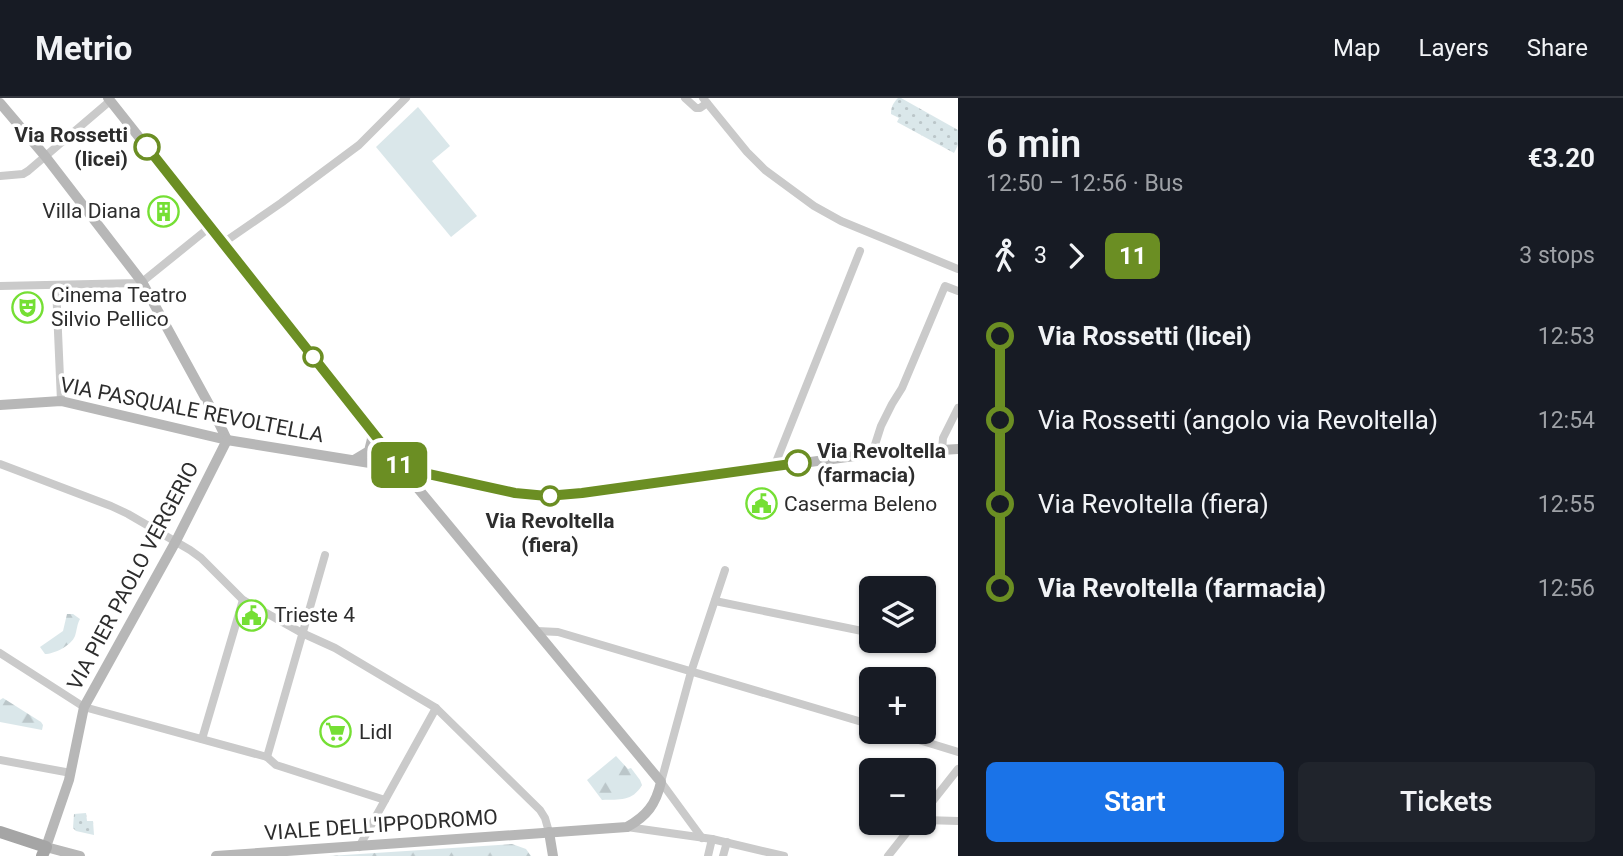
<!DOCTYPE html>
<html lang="en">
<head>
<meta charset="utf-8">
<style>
	:root { --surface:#171b24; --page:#20242c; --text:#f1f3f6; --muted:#9ea1a6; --line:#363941; --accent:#1a73e8 }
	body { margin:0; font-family:Roboto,sans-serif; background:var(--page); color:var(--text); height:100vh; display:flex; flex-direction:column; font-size:26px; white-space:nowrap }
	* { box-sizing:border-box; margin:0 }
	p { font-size:23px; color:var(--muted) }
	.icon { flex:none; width:38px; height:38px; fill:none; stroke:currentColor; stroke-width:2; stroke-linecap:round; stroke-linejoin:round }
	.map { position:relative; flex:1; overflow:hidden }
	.panel { display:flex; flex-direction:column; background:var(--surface); width:665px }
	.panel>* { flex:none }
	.badge { padding:0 14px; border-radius:10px; font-size:24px; line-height:46px }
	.tools { position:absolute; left:859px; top:478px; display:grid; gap:14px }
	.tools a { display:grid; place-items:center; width:77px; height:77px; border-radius:10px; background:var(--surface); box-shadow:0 2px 5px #0004; font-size:35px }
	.map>.badge { position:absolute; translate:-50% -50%; box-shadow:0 0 0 4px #fff }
	.legs { display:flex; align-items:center; gap:10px; height:77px; padding:0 28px; font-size:23px }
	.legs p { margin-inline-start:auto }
	.summary { display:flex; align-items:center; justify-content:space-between; height:119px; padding:0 28px }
	h1 { font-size:38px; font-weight:600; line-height:52px }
	.cta { display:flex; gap:14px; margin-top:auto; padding:14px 28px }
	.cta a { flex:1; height:80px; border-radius:10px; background:var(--accent); color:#fff; font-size:28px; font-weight:600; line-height:80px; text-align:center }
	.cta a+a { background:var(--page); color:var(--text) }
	ul { padding:0 28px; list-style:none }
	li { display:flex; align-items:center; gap:24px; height:84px; font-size:26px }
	li i { display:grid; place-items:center; width:10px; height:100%; margin:0 9px; background:currentColor }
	li i::after { content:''; width:18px; height:18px; margin:-9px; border:5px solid; border-radius:50%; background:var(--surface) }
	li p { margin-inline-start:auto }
	li:first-child i { background:linear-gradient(#0000 50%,currentColor 0) }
	li:last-child i { background:linear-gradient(currentColor 50%,#0000 0) }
	header { display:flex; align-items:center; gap:42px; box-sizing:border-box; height:98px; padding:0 35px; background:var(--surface); border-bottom:2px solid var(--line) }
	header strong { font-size:33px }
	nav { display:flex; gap:38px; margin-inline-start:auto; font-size:24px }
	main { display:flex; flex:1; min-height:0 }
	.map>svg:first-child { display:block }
</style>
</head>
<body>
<header>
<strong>Metrio</strong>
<nav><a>Map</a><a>Layers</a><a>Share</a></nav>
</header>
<main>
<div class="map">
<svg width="958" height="758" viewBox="0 0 958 758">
	<defs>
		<pattern id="grass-dots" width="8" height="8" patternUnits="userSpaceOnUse" patternTransform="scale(1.75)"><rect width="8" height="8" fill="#dae7ea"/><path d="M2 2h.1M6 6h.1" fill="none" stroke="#bbc6c9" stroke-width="1.8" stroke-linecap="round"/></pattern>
		<pattern id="forest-firs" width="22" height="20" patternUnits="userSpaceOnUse" patternTransform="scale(1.75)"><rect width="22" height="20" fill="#dae7ea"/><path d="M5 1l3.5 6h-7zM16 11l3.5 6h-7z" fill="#bbc6c9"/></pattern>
	</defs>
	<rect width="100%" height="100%" fill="#fff"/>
	<!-- grass -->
	<g fill="url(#grass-dots)">
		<path d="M 898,0 L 901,0 L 958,32 L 958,47 L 954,55 L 897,24 L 899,20 L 891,16 C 891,9 893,5 898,0 Z"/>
		<polygon points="86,715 87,723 93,723 94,737 76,733 73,730 74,716"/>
	</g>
	<!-- forest -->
	<g fill="url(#forest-firs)">
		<path d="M 67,516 L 73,516 L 80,521 C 77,526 77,532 75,538 C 71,548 54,556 45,556 L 40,549 L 63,533 Z"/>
		<polygon points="3,600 41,624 43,627 42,632 0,624 0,602"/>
		<path d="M 616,658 L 628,671 L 631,670 L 640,682 L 642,687 C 632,704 620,701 602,702 L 587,682 Z"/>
		<polygon points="512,746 526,751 531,758 329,758"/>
	</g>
	<!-- pitch -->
	<polygon fill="#dae7ea" points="418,9 450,48 432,63 477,118 451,139 376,49"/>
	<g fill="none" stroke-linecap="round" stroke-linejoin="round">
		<!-- street -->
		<g stroke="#cacaca" stroke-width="8">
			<polyline points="685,0 696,10 700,10 707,5"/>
			<polyline points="703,0 747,54 765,72 814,108 841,123 958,171"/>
			<polyline points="0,78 23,76 28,73 110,3"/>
			<polyline points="223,145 281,105 359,47 406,0"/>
			<polyline points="0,188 138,185 142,184 210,129"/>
			<polyline points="56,188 61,303"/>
			<polyline points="942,352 943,340 958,310"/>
			<polyline points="872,356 881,328 892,306 902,290 945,188 958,193"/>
			<polyline points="0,366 111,408 128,416 190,452 201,460 243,502 302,535 335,550 436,610 540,712 545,720 549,734"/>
			<polyline points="774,369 860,153"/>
			<polyline points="715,503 872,535"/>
			<polyline points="537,533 558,534 872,627"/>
			<polyline points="910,542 911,543"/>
			<polyline points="0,555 84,609 267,659 276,667 385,702"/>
			<polyline points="893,634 958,654"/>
			<polyline points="202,641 243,502"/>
			<polyline points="267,659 325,457"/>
			<polyline points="0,662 71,675"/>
			<polyline points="924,714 958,671"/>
			<polyline points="924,722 958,723"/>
			<polyline points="627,729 712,741 784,758"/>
			<polyline points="702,740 661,684 691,574 725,472"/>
			<polyline points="359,749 436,610"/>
			<polyline points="708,758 712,741"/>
			<polyline points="723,758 727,744"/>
			<polyline points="888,758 915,724"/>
		</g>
		<!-- secondary -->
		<g stroke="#b7b7b7" stroke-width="10">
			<path d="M 108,0 L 401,370 L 661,684 C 656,706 647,718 627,729 L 216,758"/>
			<polyline points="0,5 45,58 142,184 218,323 227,342"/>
			<polyline points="0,307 61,303 227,342 401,370 515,395 547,398 582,395 862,357 958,351"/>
			<polyline points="354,362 369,353 372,341 371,332"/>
			<polyline points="549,734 553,758"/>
			<polyline points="80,758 46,749 69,682 84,609 176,443 227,342"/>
		</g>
		<!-- primary -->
		<polyline stroke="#a5a5a5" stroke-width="12" points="0,734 46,749 42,758"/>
	</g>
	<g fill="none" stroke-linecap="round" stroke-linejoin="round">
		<defs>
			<polyline id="line-1" points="147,49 401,370 515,395 547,398 582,395 798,365"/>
		</defs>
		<!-- line-1 casing -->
		<use href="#line-1" stroke="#fff" stroke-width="16"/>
		<!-- line-1 -->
		<use href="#line-1" stroke="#6b8e23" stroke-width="10"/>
	</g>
	<!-- icons -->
	<defs>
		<symbol id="building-ring" viewBox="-11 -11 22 22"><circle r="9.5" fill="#fff" stroke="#75df34" stroke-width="1.5"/><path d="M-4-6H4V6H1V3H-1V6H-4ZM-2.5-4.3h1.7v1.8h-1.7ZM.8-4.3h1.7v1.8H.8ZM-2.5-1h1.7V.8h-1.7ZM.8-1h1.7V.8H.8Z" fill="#75df34"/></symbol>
		<symbol id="theatre-ring" viewBox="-11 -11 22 22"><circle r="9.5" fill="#fff" stroke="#75df34" stroke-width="1.5"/><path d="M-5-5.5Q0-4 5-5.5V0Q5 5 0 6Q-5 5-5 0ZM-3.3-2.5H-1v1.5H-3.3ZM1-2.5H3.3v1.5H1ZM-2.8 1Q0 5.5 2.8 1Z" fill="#75df34"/></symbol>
		<symbol id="civic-ring" viewBox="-11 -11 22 22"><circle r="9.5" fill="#fff" stroke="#75df34" stroke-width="1.5"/><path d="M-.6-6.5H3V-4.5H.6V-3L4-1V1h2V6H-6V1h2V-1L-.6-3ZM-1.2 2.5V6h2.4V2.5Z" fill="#75df34"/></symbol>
		<symbol id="supermarket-ring" viewBox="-11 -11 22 22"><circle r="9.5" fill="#fff" stroke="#75df34" stroke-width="1.5"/><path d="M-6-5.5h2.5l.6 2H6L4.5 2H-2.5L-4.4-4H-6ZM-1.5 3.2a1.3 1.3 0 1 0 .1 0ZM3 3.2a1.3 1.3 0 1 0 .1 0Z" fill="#75df34"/></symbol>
	</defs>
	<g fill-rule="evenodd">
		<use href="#building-ring" x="146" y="96" width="35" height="35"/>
		<use href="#theatre-ring" x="10" y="192" width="35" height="35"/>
		<use href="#civic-ring" x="744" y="388" width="35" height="35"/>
		<use href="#civic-ring" x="234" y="500" width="35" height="35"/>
		<use href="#supermarket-ring" x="318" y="616" width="35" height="35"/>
	</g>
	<!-- markers -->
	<g fill="#fff" stroke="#6b8e23" stroke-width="3.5">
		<circle cx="147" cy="49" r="12"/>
		<circle cx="313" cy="259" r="9"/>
		<circle cx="798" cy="365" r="12"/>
		<circle cx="550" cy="398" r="9"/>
	</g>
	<g text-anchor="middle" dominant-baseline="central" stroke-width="7" stroke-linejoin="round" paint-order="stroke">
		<!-- stop labels -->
		<g font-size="21" font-weight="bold" fill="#2d2d2d" stroke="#fff" text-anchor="end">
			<text x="128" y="37">Via Rossetti<tspan x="128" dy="24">(licei)</tspan></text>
			<text x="817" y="353" text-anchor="start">Via Revoltella<tspan x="817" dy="24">(farmacia)</tspan></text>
			<text x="550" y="423" text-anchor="middle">Via Revoltella<tspan x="550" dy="24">(fiera)</tspan></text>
		</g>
		<!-- poi labels -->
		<g font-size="21" fill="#2d2d2d" stroke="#fff" text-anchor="start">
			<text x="141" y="113" text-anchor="end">Villa Diana</text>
			<text x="51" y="197">Cinema Teatro<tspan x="51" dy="24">Silvio Pellico</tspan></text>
			<text x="784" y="406">Caserma Beleno</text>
			<text x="274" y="517">Trieste 4</text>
			<text x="359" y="634">Lidl</text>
		</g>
		<!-- street labels -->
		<g font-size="21" fill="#2d2d2d" stroke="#fff">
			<text transform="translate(192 312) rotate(11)">VIA PASQUALE REVOLTELLA</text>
			<text transform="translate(133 478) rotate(-62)">VIA PIER PAOLO VERGERIO</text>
			<text transform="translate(381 727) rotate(-4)">VIALE DELL'IPPODROMO</text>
		</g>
	</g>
</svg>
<div class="tools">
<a><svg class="icon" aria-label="layers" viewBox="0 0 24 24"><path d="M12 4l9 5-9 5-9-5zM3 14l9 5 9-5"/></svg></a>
<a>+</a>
<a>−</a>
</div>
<b class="badge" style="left:399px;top:367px;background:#6b8e23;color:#fff">11</b>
</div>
<section class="panel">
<div class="summary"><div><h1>6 min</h1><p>12:50 – 12:56 · Bus</p></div><b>€3.20</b></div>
<div class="legs"><svg class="icon" aria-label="walk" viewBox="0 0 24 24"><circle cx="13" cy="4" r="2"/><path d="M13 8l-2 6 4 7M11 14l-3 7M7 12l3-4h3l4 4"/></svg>3<svg class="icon" aria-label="forward" viewBox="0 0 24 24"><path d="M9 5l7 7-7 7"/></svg><b class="badge" style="background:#6b8e23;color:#fff">11</b><p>3 stops</p></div>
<ul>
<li><i style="color:#6b8e23"></i><b>Via Rossetti (licei)</b><p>12:53</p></li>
<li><i style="color:#6b8e23"></i><span>Via Rossetti (angolo via Revoltella)</span><p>12:54</p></li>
<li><i style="color:#6b8e23"></i><span>Via Revoltella (fiera)</span><p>12:55</p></li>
<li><i style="color:#6b8e23"></i><b>Via Revoltella (farmacia)</b><p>12:56</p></li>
</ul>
<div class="cta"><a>Start</a><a>Tickets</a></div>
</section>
</main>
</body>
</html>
